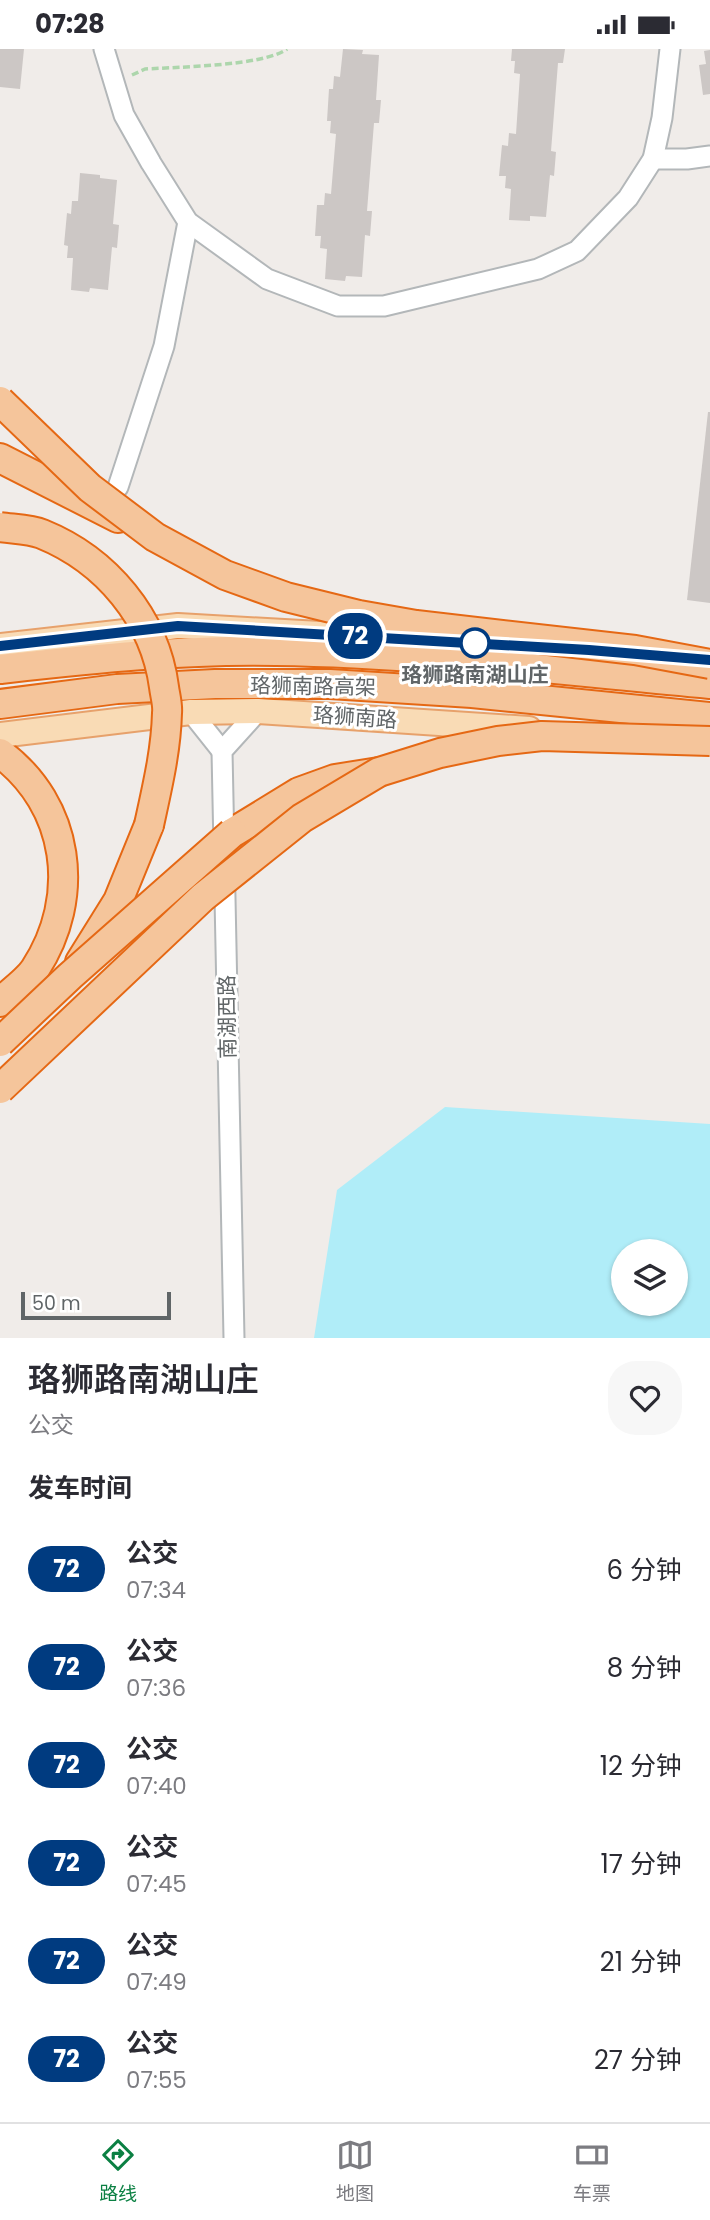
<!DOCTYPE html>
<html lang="zh">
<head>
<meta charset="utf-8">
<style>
	:root { --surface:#fff; --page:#f7f7f7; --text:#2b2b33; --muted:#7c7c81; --line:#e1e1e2; --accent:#0b8043 }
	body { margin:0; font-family:Poppins,"Noto Sans SC",sans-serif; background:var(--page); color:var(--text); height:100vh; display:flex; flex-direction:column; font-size:26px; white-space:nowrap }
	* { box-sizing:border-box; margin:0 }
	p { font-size:23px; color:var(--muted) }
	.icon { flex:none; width:38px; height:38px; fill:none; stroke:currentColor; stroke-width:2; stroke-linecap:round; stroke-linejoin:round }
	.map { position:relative; height:1289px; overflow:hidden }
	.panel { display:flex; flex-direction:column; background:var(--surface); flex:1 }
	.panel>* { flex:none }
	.badge { padding:0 14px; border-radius:23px; font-size:24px; line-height:46px }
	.controls { position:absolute; left:611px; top:1190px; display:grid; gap:14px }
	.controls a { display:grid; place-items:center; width:77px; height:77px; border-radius:50%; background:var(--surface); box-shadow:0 2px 5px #0004; font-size:35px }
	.scale { position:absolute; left:21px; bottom:18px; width:150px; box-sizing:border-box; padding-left:7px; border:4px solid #606567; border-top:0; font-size:19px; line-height:24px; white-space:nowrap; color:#606567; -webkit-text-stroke:5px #fff; paint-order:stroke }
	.map>.badge { position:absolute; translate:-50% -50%; box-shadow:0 0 0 4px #fff }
	h2 { padding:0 28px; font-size:26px; line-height:63px }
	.round { display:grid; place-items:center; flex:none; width:74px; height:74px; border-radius:28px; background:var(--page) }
	.head { display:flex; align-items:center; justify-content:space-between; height:119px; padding:0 28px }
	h1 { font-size:33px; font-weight:600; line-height:52px }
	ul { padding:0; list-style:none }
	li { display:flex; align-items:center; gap:21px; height:98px; padding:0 28px }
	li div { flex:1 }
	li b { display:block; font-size:26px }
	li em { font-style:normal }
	li .badge { min-width:77px; font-weight:700; text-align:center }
	.status { display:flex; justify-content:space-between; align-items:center; height:49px; padding:0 35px; background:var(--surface); direction:ltr }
	.status svg { height:19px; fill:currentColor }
	.dock { display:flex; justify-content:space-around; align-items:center; height:98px; border-top:2px solid var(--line); background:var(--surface); font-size:19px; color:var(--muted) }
	.dock a { display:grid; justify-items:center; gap:4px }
	.dock .active { color:var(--accent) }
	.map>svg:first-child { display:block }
</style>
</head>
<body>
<div class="status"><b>07:28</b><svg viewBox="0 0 49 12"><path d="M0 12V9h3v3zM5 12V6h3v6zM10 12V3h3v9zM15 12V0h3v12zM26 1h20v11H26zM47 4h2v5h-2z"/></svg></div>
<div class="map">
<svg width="710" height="1289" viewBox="0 0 710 1289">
	<rect width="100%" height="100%" fill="#f0ece9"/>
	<!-- water -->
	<path fill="#b0edf8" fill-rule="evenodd" d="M 445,1058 L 710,1075 L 710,1289 L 314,1289 L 337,1141 ZM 623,1202 L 676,1202 L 676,1255 L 623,1255 Z"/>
	<!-- building -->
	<g fill="#ccc7c5">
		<polygon points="0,0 24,0 20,40 0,38"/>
		<polygon points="343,0 363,1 362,5 379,6 376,51 381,51 379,74 374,74 367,162 372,162 370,187 365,186 362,228 346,227 345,232 325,230 327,200 320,199 321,187 315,187 317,156 324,156 325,144 331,145 336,85 330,84 331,72 327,72 329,40 333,40 334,27 340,28"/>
		<polygon points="512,0 565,0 563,14 558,14 551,102 556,103 554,127 550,126 546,168 530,167 530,172 509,171 511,140 505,139 506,127 499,127 502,96 508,97 509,84 516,85 520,25 514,24 515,12 511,12"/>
		<polygon points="710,1 710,45 703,46 699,16 706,15 704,2"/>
		<polygon points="80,124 100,126 100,129 117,131 113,175 119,176 117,199 112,198 108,241 90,239 89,243 71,241 73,209 67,209 68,197 64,196 67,164 71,165 72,152 78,152"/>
		<polygon points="708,363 710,363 710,554 687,551"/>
	</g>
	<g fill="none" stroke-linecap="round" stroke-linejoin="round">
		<defs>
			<g id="minor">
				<polyline points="104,0 124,66 151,114 188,173 267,230 338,257 384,257 538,220 577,202 628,149 653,110 662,69 670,0"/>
				<polyline points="653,110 687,110 710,107"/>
				<polyline points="118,438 164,297 188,173"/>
				<polyline points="191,663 222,702"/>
				<polyline points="234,1289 222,702 258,662"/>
			</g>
			<g id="major">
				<polyline points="0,597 178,577 461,593"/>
				<polyline points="0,686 191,663 258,662 529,680"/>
			</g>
			<g id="highway">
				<polyline points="0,409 118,469"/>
				<path d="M 0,620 C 92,610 183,600 276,602 C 420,604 566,622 710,635"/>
				<polyline points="0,655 117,640 215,635 330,635 472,644 710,668"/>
				<path d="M 0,704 C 70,756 82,848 35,920 C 27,932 11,943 0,953"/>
				<polyline points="232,784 299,743 335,730 379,723"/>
				<polyline points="80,913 118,852 149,776"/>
			</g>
		</defs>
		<!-- minor casing -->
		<use href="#minor" stroke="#b3b7b9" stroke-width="23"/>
		<!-- major casing -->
		<use href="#major" stroke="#e7a16b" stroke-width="28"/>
		<!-- highway casing -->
		<use href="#highway" stroke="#e56814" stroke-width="32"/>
		<!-- path -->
		<path stroke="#add6ac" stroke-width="3.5" stroke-dasharray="7 3.5" stroke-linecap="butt" d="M 132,26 L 145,20 C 177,18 264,17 287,0"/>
		<!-- minor -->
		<use href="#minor" stroke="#fff" stroke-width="19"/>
		<!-- major -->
		<use href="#major" stroke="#f9dbb5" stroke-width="24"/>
		<!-- highway -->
		<use href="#highway" stroke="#f5c59b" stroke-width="28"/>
		<defs>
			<g id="highway-bridge">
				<polyline points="0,352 90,439 155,488 225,526 286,548 359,566 416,576 635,601 710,615"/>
				<path d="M 0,478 C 13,480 30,480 42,485 C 106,511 155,569 164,638 C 165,646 168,656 167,664 C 166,702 157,739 149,776"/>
				<polyline points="0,993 70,927 232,784"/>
				<polyline points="0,1040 203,848 302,769 379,723 440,704 498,692 542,687 710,692"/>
			</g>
		</defs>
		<!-- highway-bridge casing -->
		<use href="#highway-bridge" stroke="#e56814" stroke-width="32" stroke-linecap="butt"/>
		<!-- highway-bridge -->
		<use href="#highway-bridge" stroke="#f5c59b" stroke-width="28"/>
	</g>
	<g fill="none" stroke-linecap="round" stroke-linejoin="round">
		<defs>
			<polyline id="line" points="0,597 178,577 589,601 710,611"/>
		</defs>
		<!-- line casing -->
		<use href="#line" stroke="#fff" stroke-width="16"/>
		<!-- line -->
		<use href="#line" stroke="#003b80" stroke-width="10"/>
	</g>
	<!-- markers -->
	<circle fill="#fff" stroke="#003b80" stroke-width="3.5" cx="475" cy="594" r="14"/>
	<g text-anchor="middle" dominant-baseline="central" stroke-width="6" stroke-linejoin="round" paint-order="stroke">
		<!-- stop labels -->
		<g font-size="21" font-weight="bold" fill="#606567" stroke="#fff">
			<text x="475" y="625">珞狮路南湖山庄</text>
		</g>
		<!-- street labels -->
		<g font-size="21" fill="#606567" stroke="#fff">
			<text transform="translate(313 637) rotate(1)">珞狮南路高架</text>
			<text transform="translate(355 668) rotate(4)">珞狮南路</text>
			<text transform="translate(227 968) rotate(-91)">南湖西路</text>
		</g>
	</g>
</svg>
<div class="controls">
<a><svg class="icon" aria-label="layers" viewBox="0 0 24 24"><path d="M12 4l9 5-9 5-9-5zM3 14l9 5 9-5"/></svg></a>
</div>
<div class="scale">50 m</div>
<b class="badge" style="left:355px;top:587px;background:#003b80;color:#fff">72</b>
</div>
<section class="panel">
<div class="head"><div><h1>珞狮路南湖山庄</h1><p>公交</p></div><a class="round"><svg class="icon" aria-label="heart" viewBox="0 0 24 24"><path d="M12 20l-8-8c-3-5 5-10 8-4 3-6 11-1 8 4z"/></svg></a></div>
<h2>发车时间</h2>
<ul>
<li><span class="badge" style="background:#003b80;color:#fff">72</span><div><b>公交</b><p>07:34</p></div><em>6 分钟</em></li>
<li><span class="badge" style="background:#003b80;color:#fff">72</span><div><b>公交</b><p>07:36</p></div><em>8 分钟</em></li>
<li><span class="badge" style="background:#003b80;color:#fff">72</span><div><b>公交</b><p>07:40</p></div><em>12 分钟</em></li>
<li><span class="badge" style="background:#003b80;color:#fff">72</span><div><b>公交</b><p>07:45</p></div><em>17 分钟</em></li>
<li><span class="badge" style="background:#003b80;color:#fff">72</span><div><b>公交</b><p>07:49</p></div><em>21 分钟</em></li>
<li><span class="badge" style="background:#003b80;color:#fff">72</span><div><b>公交</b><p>07:55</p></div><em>27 分钟</em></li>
</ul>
</section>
<nav class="dock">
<a class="active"><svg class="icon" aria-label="directions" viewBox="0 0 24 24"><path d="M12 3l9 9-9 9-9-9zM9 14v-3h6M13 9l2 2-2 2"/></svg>路线</a>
<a><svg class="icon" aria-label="map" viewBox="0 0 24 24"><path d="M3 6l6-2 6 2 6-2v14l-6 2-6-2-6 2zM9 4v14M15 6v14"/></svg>地图</a>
<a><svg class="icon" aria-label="tickets" viewBox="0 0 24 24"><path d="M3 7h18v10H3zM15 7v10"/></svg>车票</a>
</nav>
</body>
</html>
